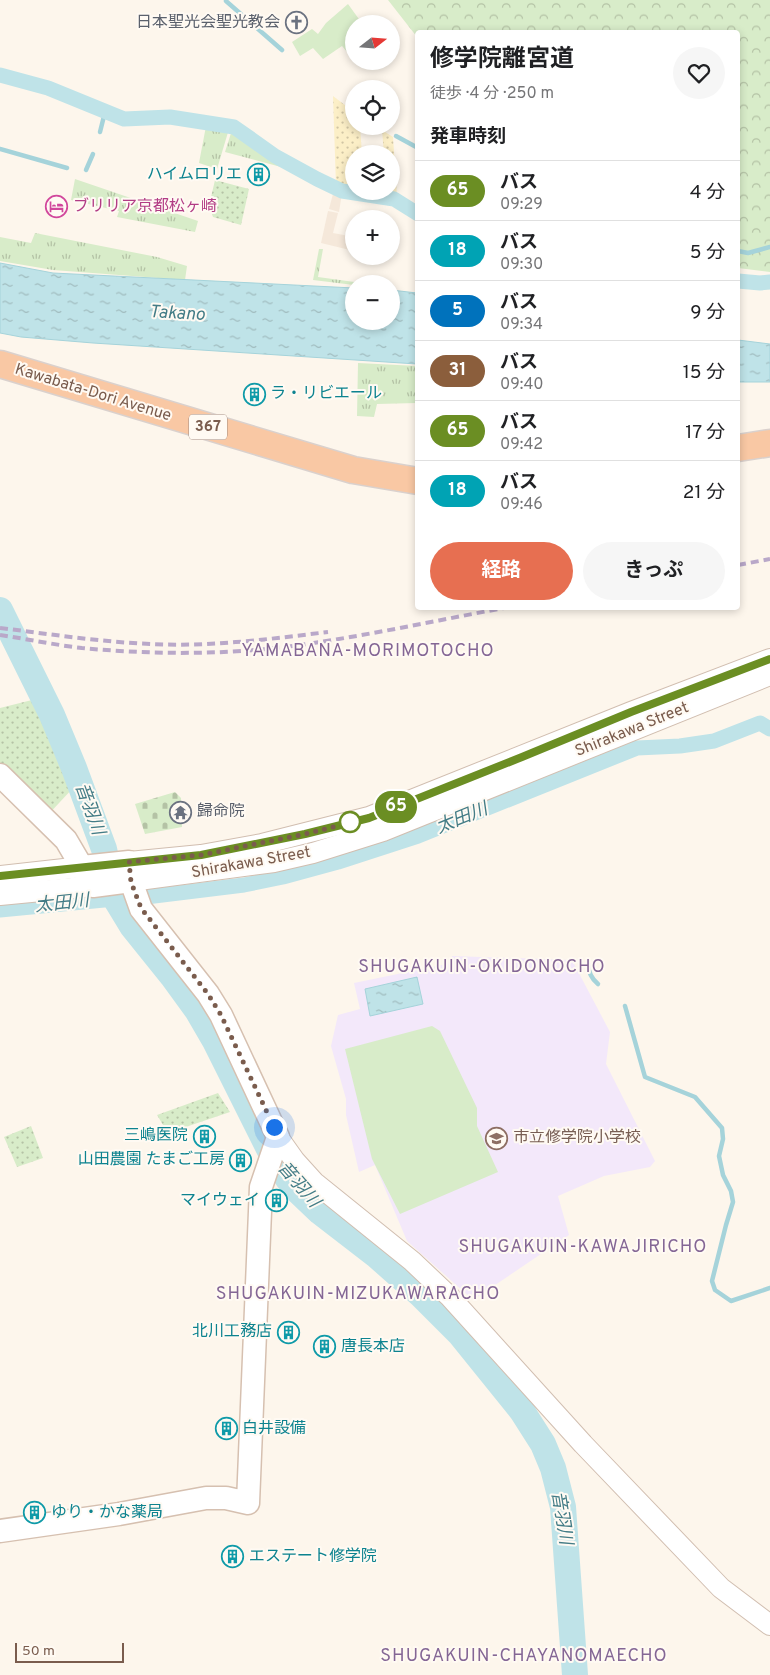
<!DOCTYPE html>
<html lang="ja">
<head>
<meta charset="utf-8">
<style>
	:root { --surface:#fff; --page:#f6f6f6; --text:#202124; --muted:#757577; --line:#e0e0e0; --accent:#e76f51 }
	body { margin:0; font-family:Overpass,"Noto Sans JP",sans-serif; background:var(--page); color:var(--text); height:100vh; display:flex; flex-direction:column; font-size:19px; white-space:nowrap }
	* { box-sizing:border-box; margin:0 }
	p { font-size:16px; color:var(--muted) }
	.icon { flex:none; width:28px; height:28px; fill:none; stroke:currentColor; stroke-width:2; stroke-linecap:round; stroke-linejoin:round }
	.map { position:relative; flex:1; overflow:hidden }
	.sheet { position:absolute; left:415px; top:30px; width:325px; height:580px; display:flex; flex-direction:column; background:var(--surface); border-radius:5px; box-shadow:0 2px 8px #0003 }
	.sheet>* { flex:none }
	.badge { padding:0 10px; border-radius:16px; font-size:18px; line-height:32px }
	.needle { width:32px; rotate:73deg }
	.controls { position:absolute; left:345px; top:15px; display:grid; gap:10px }
	.controls a { display:grid; place-items:center; width:55px; height:55px; border-radius:50%; background:var(--surface); box-shadow:0 2px 8px #0003; font-size:25px }
	.scale { position:absolute; left:15px; bottom:12px; width:109px; box-sizing:border-box; padding-left:5px; border:2px solid #7a5c4d; border-top:0; font-size:14px; line-height:18px; white-space:nowrap; color:#7a5c4d; -webkit-text-stroke:4px #fffaf3; paint-order:stroke }
	.you { position:absolute; width:25px; height:25px; margin:-12px; border:4px solid #fff; border-radius:50%; background:#1a73e8; box-shadow:0 0 0 8px #1a73e833 }
	.map>.badge { position:absolute; translate:-50% -50%; box-shadow:0 0 0 2px #fff }
	h2 { padding:0 15px; font-size:19px; line-height:45px }
	.round { display:grid; place-items:center; flex:none; width:52px; height:52px; border-radius:26px; background:var(--page) }
	.headline { display:flex; align-items:center; justify-content:space-between; height:85px; padding:0 15px }
	h1 { font-size:24px; font-weight:700; line-height:38px }
	.cta { display:flex; gap:10px; margin-top:auto; padding:10px 15px }
	.cta a { flex:1; height:58px; border-radius:30px; background:var(--accent); color:#fff; font-size:20px; font-weight:700; line-height:58px; text-align:center }
	.cta a+a { background:var(--page); color:var(--text) }
	ul { padding:0; list-style:none }
	li { display:flex; align-items:center; gap:15px; height:60px; padding:0 15px; border-top:1px solid var(--line) }
	li div { flex:1 }
	li b { display:block; font-size:19px }
	li em { font-style:normal }
	li .badge { min-width:55px; font-weight:700; text-align:center }
	.map>svg:first-child { display:block }
</style>
</head>
<body>
<div class="map">
<svg width="770" height="1675" viewBox="0 0 770 1675">
	<defs>
		<pattern id="grass-tufts" width="24" height="20" patternUnits="userSpaceOnUse" patternTransform="scale(1.25)"><rect width="24" height="20" fill="#d8ecc9"/><path d="M3 7l-1-3M5 7V3M7 7l1-3M15 17l-1-3M17 17v-4M19 17l1-3" fill="none" stroke="#b4c2a5"/></pattern>
		<pattern id="forest-crowns" width="20" height="18" patternUnits="userSpaceOnUse" patternTransform="scale(1.25)"><rect width="20" height="18" fill="#d8ecc9"/><path d="M2 6a3 3 0 1 1 6 0M12 15a3 3 0 1 1 6 0" fill="none" stroke="#b4c2a5"/></pattern>
		<pattern id="sand-dots" width="8" height="8" patternUnits="userSpaceOnUse" patternTransform="scale(1.25)"><rect width="8" height="8" fill="#fcefc7"/><path d="M2 2h.1M6 6h.1" fill="none" stroke="#d1c5a4" stroke-width="1.8" stroke-linecap="round"/></pattern>
		<pattern id="cemetery-stones" width="16" height="16" patternUnits="userSpaceOnUse" patternTransform="scale(1.25)"><rect width="16" height="16" fill="#d8ecc9"/><path d="M2 7V4a2 2 0 0 1 4 0v3zM10 15v-3a2 2 0 0 1 4 0v3z" fill="#b4c2a5"/></pattern>
		<pattern id="park-dots" width="8" height="8" patternUnits="userSpaceOnUse" patternTransform="scale(1.25)"><rect width="8" height="8" fill="#d8ecc9"/><path d="M2 2h.1M6 6h.1" fill="none" stroke="#b4c2a5" stroke-width="1.8" stroke-linecap="round"/></pattern>
		<pattern id="water-ripples" width="26" height="14" patternUnits="userSpaceOnUse" patternTransform="scale(1.25)"><rect width="26" height="14" fill="#bfe3e8"/><path d="M2 4q2-2 4 0t4 0M15 11q2-2 4 0t4 0" fill="none" stroke="#a0bbbe"/></pattern>
	</defs>
	<rect width="100%" height="100%" fill="#fdf6ec"/>
	<!-- residential -->
	<g fill="#f5e8da">
		<polygon points="334,190 342,193 339,212 329,209"/>
		<polygon points="328,211 338,213 333,233 354,237 354,251 321,243"/>
	</g>
	<!-- education -->
	<polygon fill="#f3e8fa" points="452,956 572,960 610,1032 606,1064 655,1161 650,1167 604,1176 558,1196 569,1235 473,1300 407,1241 375,1165 359,1172 346,1115 346,1099 331,1046 338,1015 360,1009 354,983 451,963"/>
	<!-- grass -->
	<g fill="url(#grass-tufts)">
		<polygon points="206,126 229,129 217,169 199,163"/>
		<polygon points="232,130 296,171 225,152"/>
		<polygon points="75,179 198,221 195,232 117,217 119,211 71,200"/>
		<polygon points="35,233 157,257 187,266 185,280 53,270 0,261 0,237 31,243"/>
		<polygon points="319,249 323,249 318,277 369,284 354,285 313,280"/>
		<polygon points="358,363 417,366 417,403 377,404 374,417 357,416"/>
	</g>
	<!-- forest -->
	<polygon fill="url(#forest-crowns)" points="388,0 770,0 770,272 738,268 738,32 418,32 417,37"/>
	<!-- sand -->
	<g fill="url(#sand-dots)">
		<polygon points="333,96 354,112 354,126 360,126 362,154 354,154 354,187 336,186"/>
		<polygon points="382,130 393,137 397,196 371,191 391,191 391,154 384,154"/>
	</g>
	<!-- cemetery -->
	<polygon fill="url(#cemetery-stones)" points="175,792 181,798 182,827 145,834 135,804"/>
	<!-- park -->
	<g fill="url(#park-dots)">
		<polygon points="215,180 249,189 241,225 213,217 209,206"/>
		<polygon points="32,700 73,788 46,817 0,771 0,708"/>
		<polygon points="218,1093 230,1112 168,1133 157,1115"/>
		<polygon points="31,1126 43,1158 17,1167 4,1137"/>
	</g>
	<!-- pitch -->
	<g fill="#d8ecc9">
		<polygon points="348,4 361,22 361,24 354,24 354,51 349,54 342,46 323,59 313,48 300,56 292,42 312,29 318,34 326,23"/>
		<polygon points="432,1026 440,1031 477,1108 477,1126 498,1172 400,1214 372,1159 345,1049"/>
	</g>
	<!-- water -->
	<g fill="url(#water-ripples)" stroke="#a5d3da">
		<polygon points="0,263 53,273 354,288 354,321 391,321 391,290 417,293 417,364 93,343 21,337 0,333"/>
		<polygon points="738,340 770,344 770,382 738,382"/>
		<polygon points="417,977 423,1004 370,1016 365,989"/>
	</g>
	<g fill="none" stroke-linecap="round" stroke-linejoin="round">
		<!-- stream -->
		<g stroke="#a5d3da" stroke-width="4.5">
			<polyline points="226,1 282,50"/>
			<polyline points="100,132 105,112"/>
			<polyline points="396,136 418,148"/>
			<polyline points="0,149 67,168"/>
			<polyline points="86,170 93,154"/>
			<polyline points="738,251 748,253 770,247"/>
			<path d="M 588,963 C 589,973 591,978 598,984"/>
			<polyline points="625,1006 645,1077 695,1097 722,1128 723,1139 719,1156 723,1175 731,1191 733,1202 726,1225 712,1281 715,1290 731,1301 770,1288"/>
		</g>
		<!-- canal -->
		<g stroke="#bfe3e8" stroke-width="15">
			<polyline points="0,75 48,88 124,119 170,117 234,127 275,156 317,179 342,191 394,199 418,214"/>
			<polyline points="738,281 760,283 770,282"/>
			<polyline points="146,897 244,885 283,877 338,862 418,836 637,748 680,746 714,741 760,723 770,729"/>
			<polyline points="0,910 125,898"/>
		</g>
		<!-- river -->
		<polyline stroke="#bfe3e8" stroke-width="26" points="0,610 52,715 74,768 104,849 115,898 132,926 173,977 197,1010 215,1041 269,1149 288,1179 299,1192 320,1212 377,1256 421,1295 460,1334 522,1411 543,1444 553,1468 563,1507 575,1675"/>
		<defs>
			<g id="tertiary">
				<polyline points="129,862 201,855 262,844 369,817 631,712 770,659"/>
				<polyline points="0,876 82,867"/>
				<polyline points="131,881 274,862 313,853 383,831 770,675"/>
				<polyline points="0,895 93,886"/>
				<polyline points="278,1137 295,1161 314,1182 412,1261 450,1297 583,1444 721,1588 770,1625"/>
			</g>
			<g id="secondary">
				<polyline points="0,775 66,840 93,886 131,881"/>
				<polyline points="0,1531 119,1514 206,1498 226,1498 248,1503 261,1187 278,1137 221,1015 208,994 141,909 131,881 129,862 82,867"/>
			</g>
			<g id="trunk">
				<polyline points="0,364 353,470 418,481"/>
				<polyline points="738,448 770,443"/>
			</g>
		</defs>
		<!-- tertiary casing -->
		<use href="#tertiary" stroke="#d1beb0" stroke-width="22"/>
		<!-- secondary casing -->
		<use href="#secondary" stroke="#d6c0b0" stroke-width="25"/>
		<!-- trunk casing -->
		<use href="#trunk" stroke="#dad1cd" stroke-width="29"/>
		<!-- tertiary -->
		<use href="#tertiary" stroke="#fff" stroke-width="20"/>
		<!-- secondary -->
		<use href="#secondary" stroke="#fff" stroke-width="22"/>
		<!-- trunk -->
		<use href="#trunk" stroke="#f9c8a4" stroke-width="26"/>
		<!-- rail -->
		<g stroke="#b9a8c9" stroke-width="4" stroke-dasharray="8 5" stroke-linecap="butt">
			<polyline points="738,565 770,559"/>
			<path d="M 0,628 C 50,634 100,642 151,644 C 210,647 270,639 328,632"/>
			<path d="M 0,635 C 27,639 55,645 82,648 C 145,654 213,655 276,648 C 352,639 428,622 504,608"/>
		</g>
	</g>
	<g fill="none" stroke-linecap="round" stroke-linejoin="round">
		<defs>
			<polyline id="line" points="0,876 201,855 305,834 369,818 522,757 631,712 770,659"/>
		</defs>
		<!-- line casing -->
		<use href="#line" stroke="#fff" stroke-width="11"/>
		<!-- line -->
		<use href="#line" stroke="#6b8e23" stroke-width="8"/>
		<!-- walk -->
		<polyline stroke="#7a5c4d" stroke-width="5" stroke-dasharray="0 9" points="274,1127 221,1015 208,994 141,908 131,882 129,862 201,855 305,834 353,822 350,822"/>
	</g>
	<!-- icons -->
	<defs>
		<symbol id="church-ring" viewBox="-11 -11 22 22"><circle r="9.5" fill="#fffaf3" stroke="#6b7280" stroke-width="1.5"/><path d="M-1.2-6h2.4v3.5h3.3v2.4h-3.3V6h-2.4V-.1h-3.3v-2.4h3.3Z" fill="#6b7280"/></symbol>
		<symbol id="building-ring" viewBox="-11 -11 22 22"><circle r="9.5" fill="#fffaf3" stroke="#0f9aa8" stroke-width="1.5"/><path d="M-4-6H4V6H1V3H-1V6H-4ZM-2.5-4.3h1.7v1.8h-1.7ZM.8-4.3h1.7v1.8H.8ZM-2.5-1h1.7V.8h-1.7ZM.8-1h1.7V.8H.8Z" fill="#0f9aa8"/></symbol>
		<symbol id="hotel-ring" viewBox="-11 -11 22 22"><circle r="9.5" fill="#fffaf3" stroke="#d1479c" stroke-width="1.5"/><path d="M-6-4.5h1.5V1H6V5H4.5V3h-9V5H-6ZM-4 0a1.8 1.8 0 1 1 3.6 0ZM.5 0V-2.5h3Q6-2.5 6 0Z" fill="#d1479c"/></symbol>
		<symbol id="temple-ring" viewBox="-11 -11 22 22"><circle r="9.5" fill="#fffaf3" stroke="#6b7280" stroke-width="1.5"/><path d="M0-6L5-2H3V0L6.5 2.5H4V6H1.5V3h-3V6H-4V2.5H-6.5L-3 0V-2H-5Z" fill="#6b7280"/></symbol>
		<symbol id="school-ring" viewBox="-11 -11 22 22"><circle r="9.5" fill="#fffaf3" stroke="#8d6e63" stroke-width="1.5"/><path d="M0-5L7-2L0 1L-7-2ZM-4 1L0 2.5L4 1V4Q0 6-4 4Z" fill="#8d6e63"/></symbol>
	</defs>
	<g fill-rule="evenodd">
		<use href="#church-ring" x="284" y="10" width="25" height="25"/>
		<use href="#building-ring" x="246" y="162" width="25" height="25"/>
		<use href="#hotel-ring" x="44" y="194" width="25" height="25"/>
		<use href="#building-ring" x="242" y="382" width="25" height="25"/>
		<use href="#temple-ring" x="168" y="800" width="25" height="25"/>
		<use href="#building-ring" x="192" y="1124" width="25" height="25"/>
		<use href="#school-ring" x="484" y="1126" width="25" height="25"/>
		<use href="#building-ring" x="228" y="1148" width="25" height="25"/>
		<use href="#building-ring" x="264" y="1188" width="25" height="25"/>
		<use href="#building-ring" x="276" y="1320" width="25" height="25"/>
		<use href="#building-ring" x="312" y="1334" width="25" height="25"/>
		<use href="#building-ring" x="214" y="1416" width="25" height="25"/>
		<use href="#building-ring" x="22" y="1500" width="25" height="25"/>
		<use href="#building-ring" x="220" y="1544" width="25" height="25"/>
	</g>
	<!-- markers -->
	<circle fill="#fff" stroke="#6b8e23" stroke-width="2.5" cx="350" cy="822" r="10"/>
	<g text-anchor="middle" dominant-baseline="central" stroke-width="4" stroke-linejoin="round" paint-order="stroke">
		<!-- shield labels -->
		<rect fill="#fffaf3" stroke="#a28b7f" stroke-width="1" x="189" y="414.5" width="38" height="25" rx="4"/>
		<g font-size="15" font-weight="bold" fill="#7a5c4d">
			<text x="208" y="427">367</text>
		</g>
		<!-- worship labels -->
		<g font-size="16" fill="#5b616d" stroke="#fffaf3" text-anchor="end">
			<text x="280" y="23">日本聖光会聖光教会</text>
			<text x="197" y="812" text-anchor="start">歸命院</text>
		</g>
		<!-- culture labels -->
		<g font-size="16" fill="#0d838f" stroke="#fffaf3" text-anchor="end">
			<text x="242" y="175">ハイムロリエ</text>
			<text x="270" y="394" text-anchor="start">ラ・リビエール</text>
			<text x="188" y="1136">三嶋医院</text>
			<text x="225" y="1160">山田農園 たまご工房</text>
			<text x="260" y="1201">マイウェイ</text>
			<text x="272" y="1332">北川工務店</text>
			<text x="341" y="1347" text-anchor="start">唐長本店</text>
			<text x="242" y="1429" text-anchor="start">白井設備</text>
			<text x="51" y="1513" text-anchor="start">ゆり・かな薬局</text>
			<text x="249" y="1557" text-anchor="start">エステート修学院</text>
		</g>
		<!-- hotel labels -->
		<g font-size="16" fill="#b23c85" stroke="#fffaf3" text-anchor="start">
			<text x="73" y="207">ブリリア京都松ヶ崎</text>
		</g>
		<!-- street labels -->
		<g font-size="16" fill="#7a5c4d" stroke="#fffaf3">
			<text transform="translate(93 393) rotate(17)">Kawabata-Dori Avenue</text>
			<text transform="translate(632 730) rotate(-22)">Shirakawa Street</text>
			<text transform="translate(251 863) rotate(-10)">Shirakawa Street</text>
		</g>
		<!-- education labels -->
		<g font-size="16" fill="#785e54" stroke="#fffaf3" text-anchor="start">
			<text x="513" y="1138">市立修学院小学校</text>
		</g>
		<!-- water labels -->
		<g font-size="18" font-style="italic" fill="#437c86" stroke="#fffaf3">
			<text transform="translate(177 314) rotate(3)">Takano</text>
			<text transform="translate(89 809) rotate(70)">音羽川</text>
			<text transform="translate(462 819) rotate(-22)">太田川</text>
			<text transform="translate(62 904) rotate(-6)">太田川</text>
			<text transform="translate(298 1185) rotate(49)">音羽川</text>
			<text transform="translate(561 1518) rotate(81)">音羽川</text>
		</g>
		<!-- neighbourhood labels -->
		<g font-size="18" letter-spacing="1" fill="#846695" stroke="#fffaf3">
			<text x="368" y="651">YAMABANA-MORIMOTOCHO</text>
			<text x="482" y="967">SHUGAKUIN-OKIDONOCHO</text>
			<text x="583" y="1247">SHUGAKUIN-KAWAJIRICHO</text>
			<text x="358" y="1294">SHUGAKUIN-MIZUKAWARACHO</text>
			<text x="524" y="1656">SHUGAKUIN-CHAYANOMAECHO</text>
		</g>
	</g>
</svg>
<div class="controls">
<a><svg class="needle" viewBox="-14 -14 28 28"><path d="M0-13l5 13h-10z" fill="#e53935"/><path d="M0 13l5-13h-10z" fill="#757577"/></svg></a>
<a><svg class="icon" aria-label="locate" viewBox="0 0 24 24"><circle cx="12" cy="12" r="6"/><path d="M12 2v4M12 18v4M2 12h4M18 12h4"/></svg></a>
<a><svg class="icon" aria-label="layers" viewBox="0 0 24 24"><path d="M12 4l9 5-9 5-9-5zM3 14l9 5 9-5"/></svg></a>
<a>+</a>
<a>−</a>
</div>
<div class="scale">50 m</div>
<div class="you" style="left:274px;top:1127px"></div>
<b class="badge" style="left:396px;top:807px;background:#6b8e23;color:#fff">65</b>
<section class="sheet">
<div class="headline"><div><h1>修学院離宮道</h1><p>徒歩 · 4 分 · 250 m</p></div><a class="round"><svg class="icon" aria-label="heart" viewBox="0 0 24 24"><path d="M12 20l-8-8c-3-5 5-10 8-4 3-6 11-1 8 4z"/></svg></a></div>
<h2>発車時刻</h2>
<ul>
<li><span class="badge" style="background:#6b8e23;color:#fff">65</span><div><b>バス</b><p>09:29</p></div><em>4 分</em></li>
<li><span class="badge" style="background:#00a3b4;color:#fff">18</span><div><b>バス</b><p>09:30</p></div><em>5 分</em></li>
<li><span class="badge" style="background:#0072bc;color:#fff">5</span><div><b>バス</b><p>09:34</p></div><em>9 分</em></li>
<li><span class="badge" style="background:#8b5e3c;color:#fff">31</span><div><b>バス</b><p>09:40</p></div><em>15 分</em></li>
<li><span class="badge" style="background:#6b8e23;color:#fff">65</span><div><b>バス</b><p>09:42</p></div><em>17 分</em></li>
<li><span class="badge" style="background:#00a3b4;color:#fff">18</span><div><b>バス</b><p>09:46</p></div><em>21 分</em></li>
</ul>
<div class="cta"><a>経路</a><a>きっぷ</a></div>
</section>
</div>
</body>
</html>
